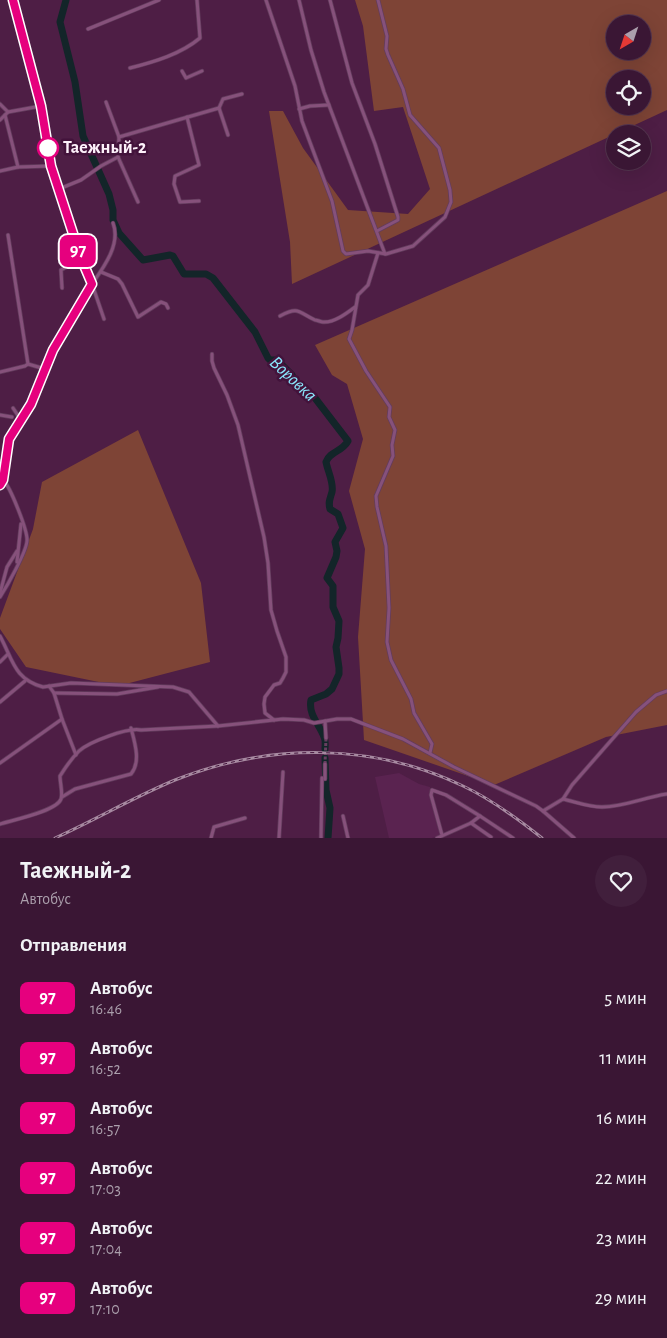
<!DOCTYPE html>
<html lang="ru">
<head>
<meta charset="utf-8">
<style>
	:root { --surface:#3a1634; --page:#411f3c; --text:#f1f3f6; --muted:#ab9fac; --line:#54354f }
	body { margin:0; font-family:"Alegreya Sans",sans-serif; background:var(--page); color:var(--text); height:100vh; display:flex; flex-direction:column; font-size:19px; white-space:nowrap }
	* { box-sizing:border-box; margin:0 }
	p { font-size:16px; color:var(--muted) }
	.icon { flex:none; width:28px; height:28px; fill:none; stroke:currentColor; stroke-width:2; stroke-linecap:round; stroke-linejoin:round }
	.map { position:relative; height:838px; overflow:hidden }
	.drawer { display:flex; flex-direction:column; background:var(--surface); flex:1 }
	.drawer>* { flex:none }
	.badge { padding:0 10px; border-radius:8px; font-size:18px; line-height:32px }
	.needle { width:32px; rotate:219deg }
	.buttons { position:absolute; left:606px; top:15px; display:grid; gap:10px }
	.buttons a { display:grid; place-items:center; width:45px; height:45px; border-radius:50%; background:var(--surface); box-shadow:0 5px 20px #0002,0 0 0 1px var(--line); font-size:25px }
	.map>.badge { position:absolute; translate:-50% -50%; box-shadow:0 0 0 2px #fff }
	h2 { padding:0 20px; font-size:19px; line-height:45px }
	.round { display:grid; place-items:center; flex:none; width:52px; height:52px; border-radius:26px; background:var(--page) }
	.summary { display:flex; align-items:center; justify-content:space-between; height:85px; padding:0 20px }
	h1 { font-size:24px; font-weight:600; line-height:38px }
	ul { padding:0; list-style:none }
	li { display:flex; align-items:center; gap:15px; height:60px; padding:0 20px }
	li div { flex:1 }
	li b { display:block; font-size:19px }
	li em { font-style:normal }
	li .badge { min-width:55px; font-weight:700; text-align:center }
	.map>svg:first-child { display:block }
</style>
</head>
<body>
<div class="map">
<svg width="667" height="838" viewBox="0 0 667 838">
	<rect width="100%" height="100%" fill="#4e1e45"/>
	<!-- built -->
	<polygon fill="#5a2350" points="399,773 419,784 430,787 442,835 432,838 389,838 375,777"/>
	<!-- green -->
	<g fill="#7e4436" fill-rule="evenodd">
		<path d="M 355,0 L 667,0 L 667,110 L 292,284 L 290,242 L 269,111 L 283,111 L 303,148 L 348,210 L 408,214 L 430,189 L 403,107 L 374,111 L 363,26 ZM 615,24 L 642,24 L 642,51 L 615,51 ZM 615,79 L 642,79 L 642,106 L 615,106 Z"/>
		<polygon points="667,191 667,725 606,737 494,785 364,740 358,637 365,549 349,491 363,439 347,384 332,375 315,345"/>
		<polygon points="138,430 201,583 210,662 118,686 26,667 0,629 0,618 33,529 42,482"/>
	</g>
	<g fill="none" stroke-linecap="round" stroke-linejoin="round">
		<!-- river -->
		<g stroke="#132529" stroke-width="7">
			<path d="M 66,0 L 60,22 L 75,82 L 83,136 L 109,194 L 113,210 L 113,220 L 119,233 L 143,260 L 170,255 L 173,256 L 184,274 L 206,274 L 213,278 L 255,332 L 268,358 L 270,360 L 277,360 L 292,375 L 297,385 L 305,393 L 315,398 L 348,441 C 342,452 330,451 326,462 C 328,472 334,483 332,492 C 330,499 328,502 330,509 L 338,514 L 343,528 L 335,542 L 337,551 L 336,557 L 327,578 L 333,586 L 333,607 L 339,621 L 338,638 L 336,647 L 339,668 L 339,674 L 332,689 L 326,694 L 311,700 C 308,715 320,725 324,737 C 326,741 325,746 325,749"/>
			<polyline points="325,758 326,790 330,808 328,838"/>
		</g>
		<!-- street-tunnel -->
		<polyline stroke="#683e60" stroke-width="3" stroke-dasharray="3 1.5" stroke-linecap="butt" points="325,764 326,738"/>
		<defs>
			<g id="street">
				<polyline points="266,0 295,86 302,121 332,201 343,251 346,254 368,251 386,254 413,246 445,217 451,202 450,190 439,148 410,115 403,89 388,55 386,49 387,36 378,0"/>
				<polyline points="299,0 311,50 324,92 385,254"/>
				<polyline points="330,0 352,83 375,144 398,217 398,220 377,231"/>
				<polyline points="88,29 159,0"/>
				<path d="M 130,68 C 154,62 181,54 200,38 L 197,0"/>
				<polyline points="182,71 186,78 202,71"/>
				<polyline points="106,102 119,137"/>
				<polyline points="0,104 8,112"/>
				<polyline points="219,108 223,99 242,94"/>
				<polyline points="299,109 310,106 329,105"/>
				<polyline points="5,115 18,167"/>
				<polyline points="187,117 199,165 175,176 174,184 180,202 199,201"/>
				<polyline points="0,120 8,112 41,106"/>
				<polyline points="118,157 138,202"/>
				<polyline points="0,171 18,167 51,166"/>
				<polyline points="59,189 81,180 101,166 118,157 119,137 219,108 228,135"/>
				<polyline points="378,253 368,285 358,295 352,330 349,339 366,371 390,407 389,417 395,430 392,445 393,456 376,496 377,507 386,546 389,608 387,642 391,660 411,699 414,713 432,744 430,753"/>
				<polyline points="101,272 118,279 122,284 138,317 161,302 166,304 168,308"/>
				<polyline points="62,288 61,270 81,258"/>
				<path d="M 280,316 C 299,306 298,312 315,320 C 317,320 321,322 323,322 C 334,323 347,313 355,307"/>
				<path d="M 104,319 L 92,284 C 104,267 121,244 113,223"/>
				<polyline points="212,354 212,361 214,368 227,395 238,425 264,537 268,563 271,610 277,631 286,657 286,672 283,678 280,683 274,685 265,697 264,704 265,713 274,720"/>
				<polyline points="28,364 45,369"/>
				<polyline points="0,372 25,366 28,364 8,235"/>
				<polyline points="13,408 21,420"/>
				<polyline points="0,415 12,417"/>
				<polyline points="0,461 5,463"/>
				<polyline points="17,562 21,524"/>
				<polyline points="0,593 7,567 17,551"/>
				<path d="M 0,597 C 7,586 26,553 27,541 C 28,531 10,486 3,480"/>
				<path d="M 0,636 C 13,660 14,679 43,687 L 71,683 L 173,687 L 189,692 L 218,726"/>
				<polyline points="0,662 8,654"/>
				<polyline points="54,693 117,694 158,687"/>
				<polyline points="0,702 25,681"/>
				<polyline points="62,719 76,755"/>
				<polyline points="325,721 326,738"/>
				<polyline points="0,763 62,719 54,693 49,686"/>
				<polyline points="325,764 325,779"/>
				<path d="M 62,797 L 75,789 L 131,774 C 141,762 135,743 131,728"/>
				<path d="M 563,799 C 576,802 588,807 602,807 C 624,807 645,797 667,794"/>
				<polyline points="543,811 563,799 572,785 636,712 656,695 667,691"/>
				<polyline points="343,816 348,838"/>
				<polyline points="471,823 491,837"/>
				<path d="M 0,824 C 13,820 57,811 61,799 C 63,793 60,783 60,776 C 65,768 72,758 79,751 C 89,742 128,727 141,730 L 218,726 L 283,719 L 304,720 L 314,723 L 337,719 L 351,719 L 403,739 L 454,767 L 536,806 L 543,811 L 574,838"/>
				<polyline points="442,835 431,795 432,790 446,795 480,816"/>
				<polyline points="211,838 214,827 245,818"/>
				<polyline points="279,838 283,772"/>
				<polyline points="321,838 322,778"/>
				<polyline points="437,838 471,823 480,816 513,838"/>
			</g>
			<polyline id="secondary" points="0,485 3,480 9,439 31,404 53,350 92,284 81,258 51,166 41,106 13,0"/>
		</defs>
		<!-- street casing -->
		<use href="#street" stroke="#633c5d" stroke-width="4.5"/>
		<!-- secondary casing -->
		<use href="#secondary" stroke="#633c5d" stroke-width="6"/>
		<!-- street -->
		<use href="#street" stroke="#86517b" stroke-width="3"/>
		<!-- secondary -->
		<use href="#secondary" stroke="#86517b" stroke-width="5"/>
		<defs>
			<path id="rail" d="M 55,838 C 95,820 134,797 175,780 C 268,743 372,742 463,786 C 491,799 518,819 542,838"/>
		</defs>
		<!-- rail casing -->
		<use href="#rail" stroke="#a78aa1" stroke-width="3"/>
		<!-- rail -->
		<use href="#rail" stroke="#43133b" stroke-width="1" stroke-dasharray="4" stroke-linecap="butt"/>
	</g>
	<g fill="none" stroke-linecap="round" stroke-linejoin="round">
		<defs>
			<polyline id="line" points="0,485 3,480 9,439 31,404 53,350 92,284 81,258 51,166 41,106 13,0"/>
		</defs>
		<!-- line casing -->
		<use href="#line" stroke="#fff" stroke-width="11"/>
		<!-- line -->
		<use href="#line" stroke="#e6007e" stroke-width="8"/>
	</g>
	<!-- markers -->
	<circle fill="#fff" stroke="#e6007e" stroke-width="2.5" cx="48" cy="148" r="10"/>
	<g text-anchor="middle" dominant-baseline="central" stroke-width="5" stroke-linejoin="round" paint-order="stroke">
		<!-- stop labels -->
		<g font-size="18" font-weight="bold" fill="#fdf1fa" stroke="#43133b" text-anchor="start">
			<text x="63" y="148">Таежный-2</text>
		</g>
		<!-- water labels -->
		<g font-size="19" font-style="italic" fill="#8be8fe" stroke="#43133b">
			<text transform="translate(293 379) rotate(43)">Воровка</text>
		</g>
	</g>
</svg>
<div class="buttons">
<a><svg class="needle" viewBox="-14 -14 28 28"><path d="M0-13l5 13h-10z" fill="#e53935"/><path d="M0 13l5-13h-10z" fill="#ab9fac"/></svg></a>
<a><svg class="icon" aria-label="locate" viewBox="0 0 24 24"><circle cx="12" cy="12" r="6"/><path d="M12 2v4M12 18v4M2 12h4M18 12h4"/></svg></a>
<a><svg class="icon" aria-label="layers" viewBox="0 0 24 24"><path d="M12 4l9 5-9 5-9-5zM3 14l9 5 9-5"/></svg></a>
</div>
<b class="badge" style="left:78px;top:251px;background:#e6007e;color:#fff">97</b>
</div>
<section class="drawer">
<div class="summary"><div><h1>Таежный-2</h1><p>Автобус</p></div><a class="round"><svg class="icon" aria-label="heart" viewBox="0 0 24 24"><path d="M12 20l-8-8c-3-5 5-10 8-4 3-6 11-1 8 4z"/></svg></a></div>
<h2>Отправления</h2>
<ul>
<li><span class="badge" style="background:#e6007e;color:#fff">97</span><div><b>Автобус</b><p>16:46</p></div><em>5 мин</em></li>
<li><span class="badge" style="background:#e6007e;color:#fff">97</span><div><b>Автобус</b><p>16:52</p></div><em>11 мин</em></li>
<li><span class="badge" style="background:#e6007e;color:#fff">97</span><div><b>Автобус</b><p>16:57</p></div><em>16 мин</em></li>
<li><span class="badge" style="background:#e6007e;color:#fff">97</span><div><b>Автобус</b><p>17:03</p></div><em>22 мин</em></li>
<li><span class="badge" style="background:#e6007e;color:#fff">97</span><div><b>Автобус</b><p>17:04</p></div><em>23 мин</em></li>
<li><span class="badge" style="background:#e6007e;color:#fff">97</span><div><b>Автобус</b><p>17:10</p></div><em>29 мин</em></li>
</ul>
</section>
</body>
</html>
